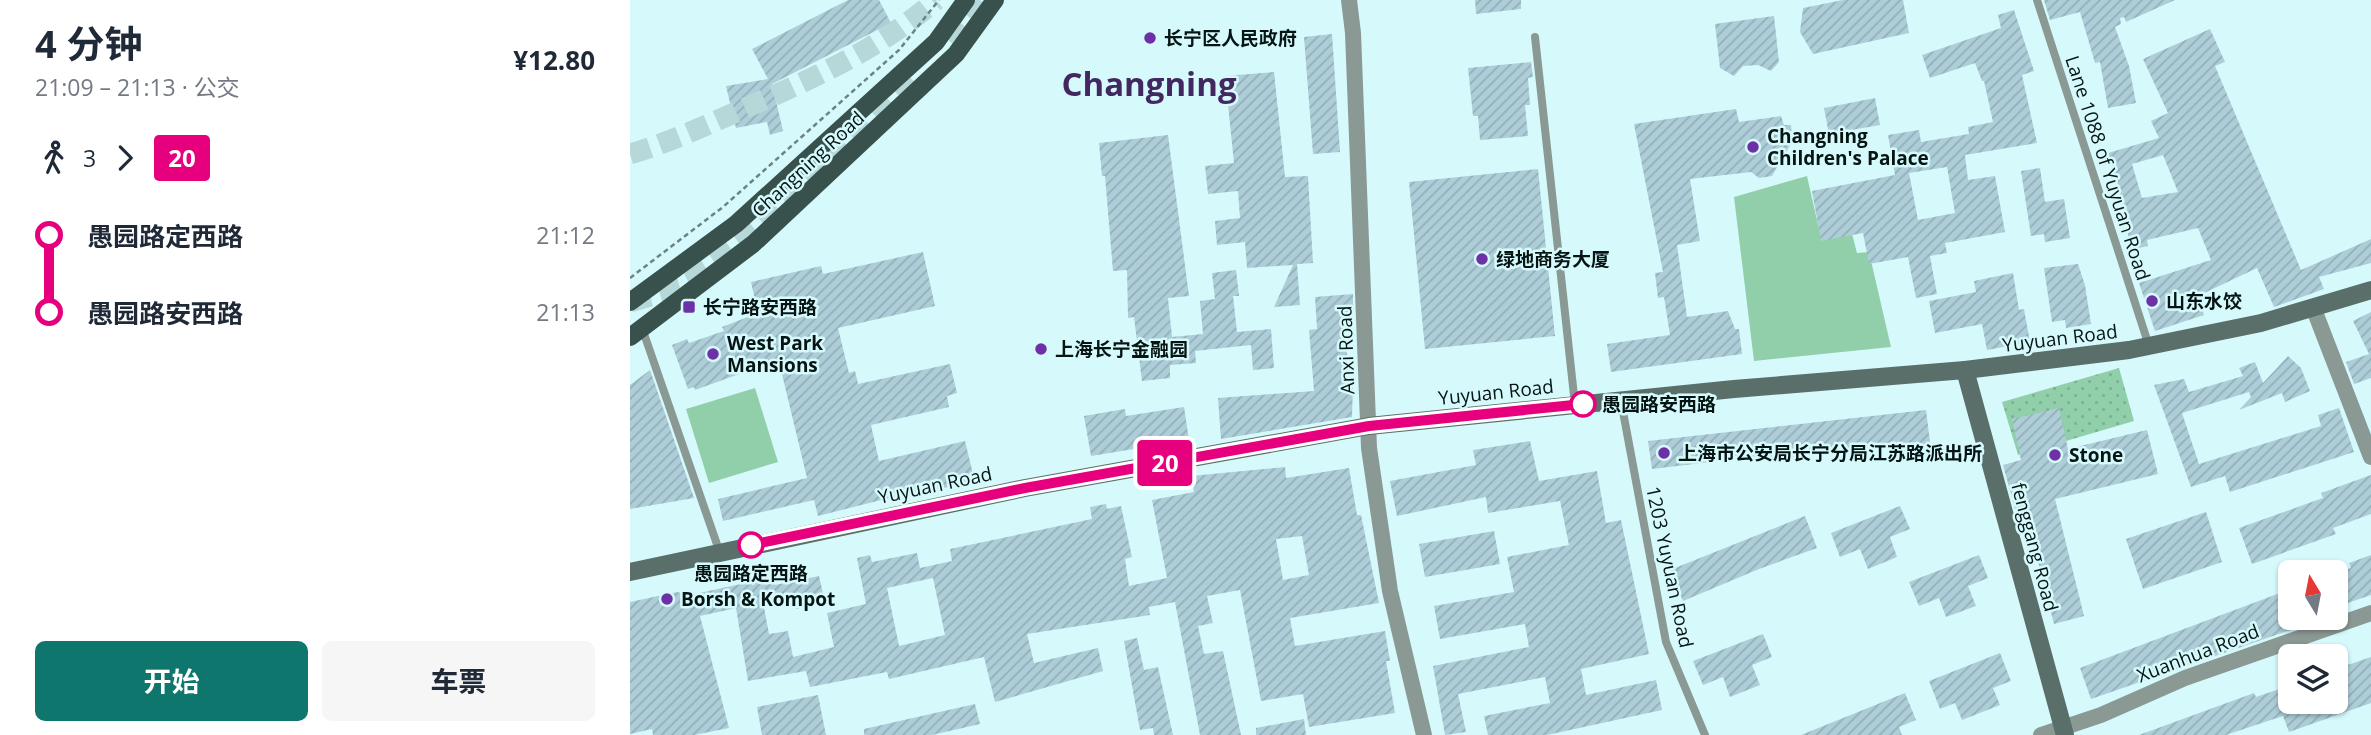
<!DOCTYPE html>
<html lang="zh">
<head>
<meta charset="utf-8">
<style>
	:root { --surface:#fff; --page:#f6f6f7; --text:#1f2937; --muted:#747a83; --accent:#0f766e }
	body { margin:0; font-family:"Open Sans","Noto Sans SC",sans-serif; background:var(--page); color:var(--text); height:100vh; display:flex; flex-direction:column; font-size:26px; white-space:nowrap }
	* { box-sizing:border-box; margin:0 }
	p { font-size:23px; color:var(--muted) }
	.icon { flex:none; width:38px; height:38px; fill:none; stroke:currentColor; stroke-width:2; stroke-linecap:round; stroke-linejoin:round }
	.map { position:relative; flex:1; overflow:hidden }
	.sheet { display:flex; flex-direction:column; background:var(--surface); width:630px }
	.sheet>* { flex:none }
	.badge { padding:0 14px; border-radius:5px; font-size:24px; line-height:46px }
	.needle { width:46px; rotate:350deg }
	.fabs { position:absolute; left:1648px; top:560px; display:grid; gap:14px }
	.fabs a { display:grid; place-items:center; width:70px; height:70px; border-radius:10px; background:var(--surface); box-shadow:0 2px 5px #0004; font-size:35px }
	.map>.badge { position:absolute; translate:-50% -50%; box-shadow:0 0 0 4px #fff }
	.legs { display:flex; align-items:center; gap:10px; height:77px; padding:0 35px; font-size:23px }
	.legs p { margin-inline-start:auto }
	.overview { display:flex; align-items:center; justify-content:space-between; height:119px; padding:0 35px }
	h1 { font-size:38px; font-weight:700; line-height:52px }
	.primary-button { display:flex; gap:14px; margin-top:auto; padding:14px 35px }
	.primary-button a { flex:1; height:80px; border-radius:10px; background:var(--accent); color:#fff; font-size:28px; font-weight:700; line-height:80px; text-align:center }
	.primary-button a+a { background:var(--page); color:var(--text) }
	ul { padding:0 35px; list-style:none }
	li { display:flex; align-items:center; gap:24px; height:77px; font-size:26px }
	li i { display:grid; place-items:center; width:10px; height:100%; margin:0 9px; background:currentColor }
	li i::after { content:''; width:18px; height:18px; margin:-9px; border:5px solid; border-radius:50%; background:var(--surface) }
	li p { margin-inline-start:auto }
	li:first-child i { background:linear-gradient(#0000 50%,currentColor 0) }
	li:last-child i { background:linear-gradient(currentColor 50%,#0000 0) }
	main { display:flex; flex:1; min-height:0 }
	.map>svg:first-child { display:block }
</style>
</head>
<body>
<main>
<section class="sheet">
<div class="overview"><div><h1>4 分钟</h1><p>21:09 – 21:13 · 公交</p></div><b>¥12.80</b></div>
<div class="legs"><svg class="icon" aria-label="walk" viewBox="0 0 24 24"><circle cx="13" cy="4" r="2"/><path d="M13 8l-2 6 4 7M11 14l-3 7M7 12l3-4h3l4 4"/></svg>3<svg class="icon" aria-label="forward" viewBox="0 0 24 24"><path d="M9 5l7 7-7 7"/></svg><b class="badge" style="background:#e6007e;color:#fff">20</b></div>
<ul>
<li><i style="color:#e6007e"></i><b>愚园路定西路</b><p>21:12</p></li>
<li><i style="color:#e6007e"></i><b>愚园路安西路</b><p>21:13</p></li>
</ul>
<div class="primary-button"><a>开始</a><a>车票</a></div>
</section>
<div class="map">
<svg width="1741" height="735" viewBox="0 0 1741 735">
	<defs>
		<pattern id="grass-dots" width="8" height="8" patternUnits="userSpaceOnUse" patternTransform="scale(1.75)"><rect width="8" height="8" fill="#91cfab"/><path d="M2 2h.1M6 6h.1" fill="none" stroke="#7cb192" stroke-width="1.8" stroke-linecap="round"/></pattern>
		<pattern id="building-hatch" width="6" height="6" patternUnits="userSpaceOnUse" patternTransform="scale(1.75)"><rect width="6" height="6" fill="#adcdd8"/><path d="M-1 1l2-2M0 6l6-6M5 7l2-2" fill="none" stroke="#93afb8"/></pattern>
	</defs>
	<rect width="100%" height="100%" fill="#d6fafc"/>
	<!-- grass -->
	<polygon fill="url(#grass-dots)" points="1489,368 1504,421 1388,455 1372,402"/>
	<!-- garden -->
	<g fill="#91cfab">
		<polygon points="1177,176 1189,229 1220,226 1227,253 1239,252 1261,347 1124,361 1104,197"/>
		<polygon points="125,388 148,462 79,483 56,409"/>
	</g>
	<!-- building -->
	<g fill="url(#building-hatch)" fill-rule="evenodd">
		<polygon points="218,0 249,0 261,23 142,84 153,131 140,135 137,122 106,128 96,86 138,79 122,49"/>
		<polygon points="845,0 891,0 891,9 846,14"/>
		<polygon points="1213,0 1273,0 1279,33 1183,54 1170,32 1173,8"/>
		<polygon points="1414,0 1545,0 1496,22 1494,17 1490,18 1491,24 1485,27 1499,66 1506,103 1478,108 1470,62 1465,63 1450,12 1420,20"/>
		<path d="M 1384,10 L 1404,71 L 1392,75 L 1407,143 L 1335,155 L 1338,180 L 1365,176 L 1375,232 L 1315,243 L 1317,253 L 1300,256 L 1307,294 L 1286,298 L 1278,257 L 1239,264 L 1233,233 L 1191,241 L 1182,191 L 1265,175 L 1258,135 L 1289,130 L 1291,142 L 1339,134 L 1338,127 L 1363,122 L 1354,81 L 1352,81 L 1345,63 L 1300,78 L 1292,55 L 1371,28 L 1368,15 ZM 1317,167 L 1325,213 L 1288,220 L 1279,173 Z"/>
		<polygon points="1144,16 1149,62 1141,71 1128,65 1113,66 1104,76 1090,68 1085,24"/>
		<path d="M 1580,29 L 1595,62 L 1585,66 L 1671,270 L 1741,239 L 1741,263 L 1689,277 L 1694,289 L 1644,307 L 1627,268 L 1568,296 L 1574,315 L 1525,331 L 1509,283 L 1581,260 L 1568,228 L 1517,240 L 1518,246 L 1500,250 L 1495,210 L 1478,153 L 1529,138 L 1521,121 L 1538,113 L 1513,59 ZM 1533,155 L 1548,192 L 1512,198 L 1502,164 Z"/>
		<polygon points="702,34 710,152 683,154 674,37"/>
		<polygon points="901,62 903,77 898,78 900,105 895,105 898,136 850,140 848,116 843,116 838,68"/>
		<polygon points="644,72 655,177 678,176 683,263 667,264 670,305 644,307 663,265 617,268 615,242 587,245 585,221 610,218 608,191 578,194 575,166 604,163 595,76"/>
		<polygon points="1245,98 1250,125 1199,134 1194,108"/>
		<polygon points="1106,109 1109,122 1151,116 1154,125 1161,125 1162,142 1142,176 1129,178 1121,172 1060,179 1070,241 1047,245 1057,317 1098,311 1105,329 1109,329 1112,354 981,372 977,344 1040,335 1034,297 1028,298 1025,273 1033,272 1004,124"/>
		<polygon points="538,135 559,296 538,298 542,337 573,334 570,301 585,299 582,273 606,270 609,296 603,296 607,332 641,329 644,368 623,370 621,345 565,351 566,363 540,365 540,378 512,381 504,317 498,318 497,270 483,271 475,176 472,176 469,143"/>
		<polygon points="1410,168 1415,202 1434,199 1440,238 1415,242 1414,234 1401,236 1391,171"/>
		<polygon points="908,169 925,336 795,349 779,182"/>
		<polygon points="293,252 305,306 208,328 219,373 225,371 228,384 320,364 327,393 317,396 319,407 241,425 249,461 335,441 345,482 255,499 188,516 184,500 93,521 88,499 177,478 150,366 143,368 142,362 65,390 64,387 58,389 42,345 57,339 59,343 94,331 92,327 128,313 121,282 191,266 193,274"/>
		<polygon points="1448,264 1455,285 1461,324 1436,328 1435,320 1422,322 1414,268"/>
		<polygon points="1383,273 1389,310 1394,309 1400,342 1357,350 1352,324 1305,333 1299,301 1346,292 1344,281"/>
		<polygon points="723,294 723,312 714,313 719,383 723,383 722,417 591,439 588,398 684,391 679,330 687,329 685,297"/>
		<polygon points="1741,312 1741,378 1724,384 1716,362 1739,354 1723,321"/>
		<polygon points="1658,356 1671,368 1680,391 1655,402 1652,393 1609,410 1621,397 1619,392 1552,413 1569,464 1691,426 1688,415 1709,408 1724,452 1600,492 1595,476 1561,487 1524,385 1554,379 1559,392 1613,376 1609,368 1625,362 1633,383"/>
		<polygon points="20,370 64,498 0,509 0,385"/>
		<polygon points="554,407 559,440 461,456 454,416 495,409 496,416"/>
		<polygon points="1429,408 1438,449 1517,430 1528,474 1425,499 1454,616 1424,624 1394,507 1385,509 1373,465 1391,460 1382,419"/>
		<polygon points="1296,410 1302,458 1270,461 1269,447 1132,460 1131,456 1022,469 1018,441"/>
		<polygon points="900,441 909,481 967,471 976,523 991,520 1019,654 951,669 956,695 1026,680 1032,710 917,735 858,735 854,716 920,703 915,677 828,694 836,732 815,735 803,666 899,647 895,624 810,639 804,606 884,592 877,557 939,545 930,501 858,513 856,497 767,516 760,481 846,465 843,450"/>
		<path d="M 655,467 L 656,478 L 719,468 L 727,515 L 731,515 L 749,603 L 660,618 L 665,646 L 755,631 L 760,661 L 756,661 L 765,713 L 679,727 L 673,694 L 631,701 L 610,590 L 577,596 L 583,623 L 568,626 L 574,654 L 593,651 L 611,735 L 570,735 L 545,602 L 519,607 L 520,615 L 397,634 L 404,663 L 468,648 L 473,671 L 365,702 L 354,657 L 259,679 L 257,672 L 180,687 L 176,671 L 118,681 L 106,608 L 70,616 L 99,728 L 64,735 L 23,735 L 22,729 L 0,734 L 0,602 L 47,592 L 60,595 L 143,577 L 145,585 L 189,576 L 195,602 L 166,609 L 163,596 L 133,602 L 139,634 L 158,631 L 163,657 L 204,647 L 197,613 L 236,604 L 227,558 L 240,555 L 242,562 L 287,553 L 290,568 L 322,561 L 320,549 L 462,519 L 460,507 L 476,504 L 477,509 L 491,506 L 502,557 L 495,559 L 499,586 L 537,578 L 522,500 L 564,492 L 561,476 ZM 672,536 L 679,575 L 653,580 L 646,539 ZM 303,578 L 315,635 L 269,646 L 257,588 Z"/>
		<polygon points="1741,475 1741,514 1703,528 1706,534 1622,564 1609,528 1693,498 1691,493"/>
		<polygon points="1270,506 1280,529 1260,537 1267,557 1238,569 1230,549 1210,557 1201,533"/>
		<polygon points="1576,512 1592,562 1513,589 1496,539"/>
		<polygon points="1175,516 1187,548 1129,569 1053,601 1040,570"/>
		<polygon points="864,531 870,564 795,577 789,544"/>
		<polygon points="1349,555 1358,578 1338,586 1346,606 1316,617 1309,598 1289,606 1279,582"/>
		<polygon points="1741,555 1741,595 1706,607 1706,573 1721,568 1719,563"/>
		<polygon points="1661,589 1661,618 1692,619 1461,699 1450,668"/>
		<polygon points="1133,634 1142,657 1122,665 1130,685 1100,697 1093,677 1073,685 1063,661"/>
		<polygon points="507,638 514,670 528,667 543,735 524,735 523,728 510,730 494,641"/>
		<polygon points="1370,653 1381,681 1363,688 1370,705 1332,720 1325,703 1310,709 1299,681"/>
		<polygon points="1741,657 1741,703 1659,732 1653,716 1596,735 1509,735 1624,693 1626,697 1661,685 1661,702 1706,702 1706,669"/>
		<polygon points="1275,693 1286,720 1269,727 1272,735 1171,735"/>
		<polygon points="188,695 196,735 132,735 127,707"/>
		<polygon points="345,704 350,724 302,735 234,735 234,729"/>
		<polygon points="674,719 676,735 626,735 626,728"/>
	</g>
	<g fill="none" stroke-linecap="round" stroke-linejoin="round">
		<!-- highway-tunnel -->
		<g stroke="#b7d8d9" stroke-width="21" stroke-dasharray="21 10" stroke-linecap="butt">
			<polyline points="316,38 350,0"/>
			<path d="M 0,154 C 41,142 81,123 120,106 C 186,77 251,48 306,0"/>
			<path d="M 55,274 C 137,232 215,142 279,76"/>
			<polyline points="0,302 52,287 77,274"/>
		</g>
		<!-- path -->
		<polyline stroke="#6b8384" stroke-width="2.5" stroke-dasharray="5 3.5" stroke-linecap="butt" points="0,278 93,207 269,50 309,0"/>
		<!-- lane -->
		<g stroke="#8b9995" stroke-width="8">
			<polyline points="1407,0 1519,346"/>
			<polyline points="905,37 945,405"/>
			<polyline points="12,328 90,553"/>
			<polyline points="991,401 1036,642 1075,735"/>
		</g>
		<!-- street -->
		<g stroke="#8b9995" stroke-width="16">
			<polyline points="719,0 723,33 739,448 760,591 794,735"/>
			<polyline points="1683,307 1741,457"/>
			<polyline points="1411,735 1471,715 1555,678 1741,613"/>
		</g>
		<!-- secondary -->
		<g stroke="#5a6f6a" stroke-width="18">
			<polyline points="1335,370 1435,735"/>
			<polyline points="0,572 395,488 739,426 1104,389 1335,370 1499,350 1631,323 1741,290"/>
		</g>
		<!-- primary -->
		<g stroke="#38514c" stroke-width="18">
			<polyline points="0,302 106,224 306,42 336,0"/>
			<polyline points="0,337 123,244 326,54 365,0"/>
		</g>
	</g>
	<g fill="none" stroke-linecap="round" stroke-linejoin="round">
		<defs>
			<polyline id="line-1" points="121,545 395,488 739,426 953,404"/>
		</defs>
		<!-- line-1 casing -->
		<use href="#line-1" stroke="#fff" stroke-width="16"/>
		<!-- line-1 -->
		<use href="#line-1" stroke="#e6007e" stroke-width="10"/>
	</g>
	<!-- markers -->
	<g fill="#6e30a6" stroke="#d6fafc" stroke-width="2.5">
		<circle cx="520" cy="38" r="7"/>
		<circle cx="1123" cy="147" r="7"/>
		<circle cx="852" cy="259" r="7"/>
		<circle cx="1522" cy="301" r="7"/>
		<rect x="52" y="300" width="14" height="14" rx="3.5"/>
		<circle cx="411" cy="349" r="7"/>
		<circle cx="83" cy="354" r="7"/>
		<circle cx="1034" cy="453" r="7"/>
		<circle cx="1425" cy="455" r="7"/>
		<circle cx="37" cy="599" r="7"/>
	</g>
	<g fill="#fff" stroke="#e6007e" stroke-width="3.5">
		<circle cx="953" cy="404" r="12"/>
		<circle cx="121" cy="545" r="12"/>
	</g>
	<g text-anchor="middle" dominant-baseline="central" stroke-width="5" stroke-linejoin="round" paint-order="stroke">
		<!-- poi labels -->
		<g font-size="19" font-weight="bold" fill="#071414" stroke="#d6fafc" text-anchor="start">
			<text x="534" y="38">长宁区人民政府</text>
			<text x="1137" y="136">Changning<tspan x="1137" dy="22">Children's Palace</tspan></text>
			<text x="866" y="259">绿地商务大厦</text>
			<text x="1536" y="301">山东水饺</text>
			<text x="73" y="307">长宁路安西路</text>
			<text x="97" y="343">West Park<tspan x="97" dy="22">Mansions</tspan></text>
			<text x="425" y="349">上海长宁金融园</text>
			<text x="1048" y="453">上海市公安局长宁分局江苏路派出所</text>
			<text x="1439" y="455">Stone</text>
			<text x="51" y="599">Borsh &amp; Kompot</text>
		</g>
		<!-- street labels -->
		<g font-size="19" fill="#071414" stroke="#d6fafc">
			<text transform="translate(178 164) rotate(-43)">Changning Road</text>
			<text transform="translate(1478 168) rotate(72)">Lane 1088 of Yuyuan Road</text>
			<text transform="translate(1430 338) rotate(-7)">Yuyuan Road</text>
			<text transform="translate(716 350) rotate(-92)">Anxi Road</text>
			<text transform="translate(866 392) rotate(-6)">Yuyuan Road</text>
			<text transform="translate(305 485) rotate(-12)">Yuyuan Road</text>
			<text transform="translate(1405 547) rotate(75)">fenggang Road</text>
			<text transform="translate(1040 567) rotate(78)">1203 Yuyuan Road</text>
			<text transform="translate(1568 653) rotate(-21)">Xuanhua Road</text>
		</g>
		<!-- stop labels -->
		<g font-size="19" font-weight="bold" fill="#071414" stroke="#d6fafc" text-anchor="start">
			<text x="972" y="404">愚园路安西路</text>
			<text x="121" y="573" text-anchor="middle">愚园路定西路</text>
		</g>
		<!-- town labels -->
		<g font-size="33" font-weight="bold" fill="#432761" stroke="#d6fafc">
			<text x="519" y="83">Changning</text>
		</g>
	</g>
</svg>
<div class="fabs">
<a><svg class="needle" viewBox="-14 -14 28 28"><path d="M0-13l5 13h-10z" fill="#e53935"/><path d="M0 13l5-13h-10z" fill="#747a83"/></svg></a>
<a><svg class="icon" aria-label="layers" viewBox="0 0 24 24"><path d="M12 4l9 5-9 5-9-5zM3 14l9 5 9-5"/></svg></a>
</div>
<b class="badge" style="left:535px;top:463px;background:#e6007e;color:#fff">20</b>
</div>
</main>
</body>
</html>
